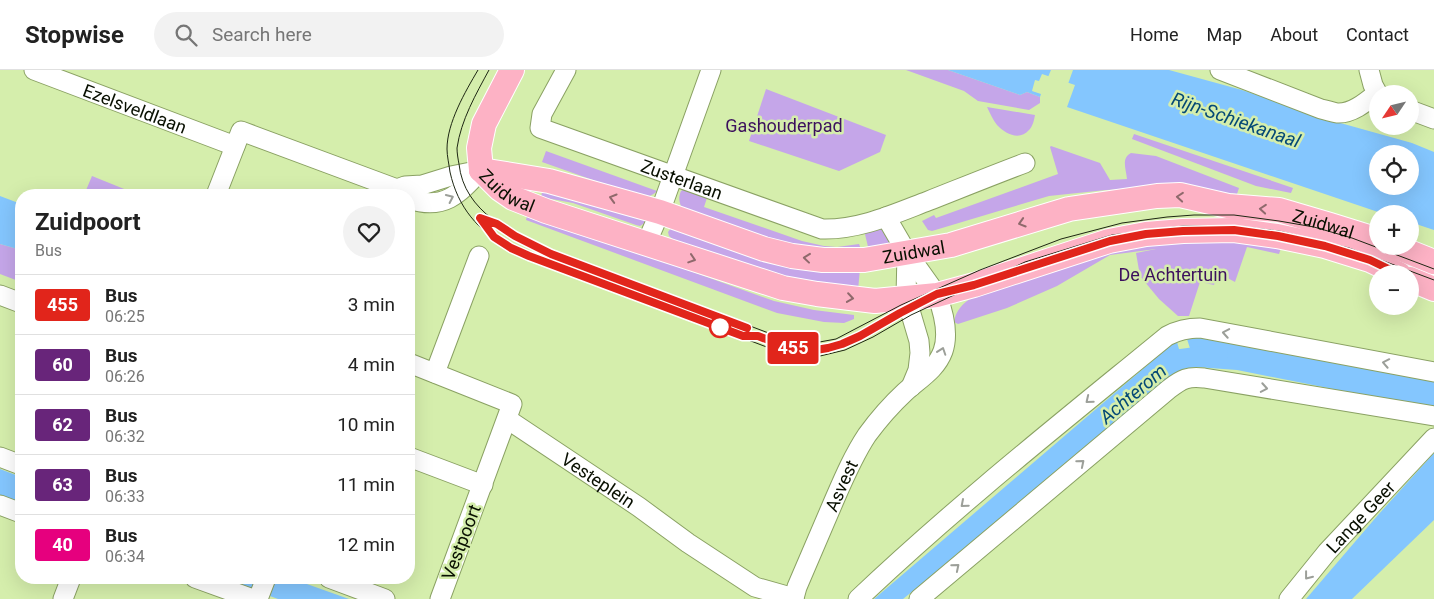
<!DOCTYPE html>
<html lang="en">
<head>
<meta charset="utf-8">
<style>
	:root { --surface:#fff; --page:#f2f2f2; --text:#222; --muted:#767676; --line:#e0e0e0 }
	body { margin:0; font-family:Roboto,sans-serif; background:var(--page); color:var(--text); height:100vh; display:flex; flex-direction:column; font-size:19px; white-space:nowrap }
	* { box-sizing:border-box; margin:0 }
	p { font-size:16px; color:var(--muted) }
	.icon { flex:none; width:28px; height:28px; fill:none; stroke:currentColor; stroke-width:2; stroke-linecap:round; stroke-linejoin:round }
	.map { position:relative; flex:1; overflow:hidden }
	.drawer { position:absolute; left:15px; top:119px; width:400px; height:395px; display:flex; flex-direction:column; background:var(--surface); border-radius:20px; box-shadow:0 5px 20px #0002 }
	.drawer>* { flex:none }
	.badge { padding:0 10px; border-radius:4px; font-size:18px; line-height:32px }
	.needle { width:32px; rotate:235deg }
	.controls { position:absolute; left:1369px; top:15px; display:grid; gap:10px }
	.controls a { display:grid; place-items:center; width:50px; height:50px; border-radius:50%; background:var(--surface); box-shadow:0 5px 20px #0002; font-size:25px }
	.map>.badge { position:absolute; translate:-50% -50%; box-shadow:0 0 0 2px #fff }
	.round { display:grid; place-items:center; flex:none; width:52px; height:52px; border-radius:26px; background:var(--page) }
	.headline { display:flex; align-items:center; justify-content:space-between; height:85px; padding:0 20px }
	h1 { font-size:24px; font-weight:700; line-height:38px }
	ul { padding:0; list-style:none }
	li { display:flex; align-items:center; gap:15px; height:60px; padding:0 20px; border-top:1px solid var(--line) }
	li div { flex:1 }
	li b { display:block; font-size:19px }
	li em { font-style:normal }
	li .badge { min-width:55px; font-weight:700; text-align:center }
	header { display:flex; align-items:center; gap:30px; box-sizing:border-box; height:70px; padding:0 25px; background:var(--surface); border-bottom:1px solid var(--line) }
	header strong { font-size:24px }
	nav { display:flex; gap:28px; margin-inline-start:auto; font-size:18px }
	.search { width:350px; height:45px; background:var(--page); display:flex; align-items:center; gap:12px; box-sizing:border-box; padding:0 18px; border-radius:28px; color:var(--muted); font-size:19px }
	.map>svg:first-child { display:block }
</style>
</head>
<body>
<header>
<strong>Stopwise</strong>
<div class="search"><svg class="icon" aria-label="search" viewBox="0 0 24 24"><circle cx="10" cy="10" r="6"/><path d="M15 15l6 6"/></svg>Search here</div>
<nav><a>Home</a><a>Map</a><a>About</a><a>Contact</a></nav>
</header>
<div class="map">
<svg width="1434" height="529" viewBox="0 0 1434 529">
	<rect width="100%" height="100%" fill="#d5eeac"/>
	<!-- green -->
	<g fill="#c5a6e9">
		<polygon points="906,0 948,0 1020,25 1027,22 1040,27 1040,33 1029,40 978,31 964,21"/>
		<polygon points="766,19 886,65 880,82 839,101 749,71"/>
		<path d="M 987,37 L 1035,45 C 1034,50 1033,56 1029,60 C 1020,71 1005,64 997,55 C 993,50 990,43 987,37 Z"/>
		<polygon points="1134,64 1293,118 1291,123 1256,116 1132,69"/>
		<path d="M 1051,76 L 1100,93 L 1110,110 L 1127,109 C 1126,99 1121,88 1131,83 L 1156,86 L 1239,118 L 1237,124 L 1210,121 L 1148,118 L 1106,120 L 1049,126 L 932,161 L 928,160 L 922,151 L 934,145 L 936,148 L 1058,104 L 1050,77 Z"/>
		<path d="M 546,81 L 657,121 C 652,126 648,127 641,127 L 542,92 Z"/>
		<polygon points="92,106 139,125 84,125"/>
		<polygon points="543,118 646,149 646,152 640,156 636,155 573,133 541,127"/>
		<path d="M 686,118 L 708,125 L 704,137 L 802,171 L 824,176 L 837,177 L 859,174 L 862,182 L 794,179 L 683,140 C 679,133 678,128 681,121 Z"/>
		<polygon points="528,143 774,231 814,240 854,245 854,249 844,253 824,252 777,243 526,150"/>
		<polygon points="671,158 860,199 858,220 794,210 674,170 669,166 668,162"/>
		<polygon points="880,158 886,161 896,174 869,181 864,160"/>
		<path d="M 1199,169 L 1282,175 L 1279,184 L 1247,177 L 1235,212 L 1218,203 L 1214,215 L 1200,212 L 1189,246 L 1178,246 L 1159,229 L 1140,206 L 1136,183 L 1156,179 L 1110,185 L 1057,216 L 1007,238 L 958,254 L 954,252 C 957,235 969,229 983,222 L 1104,181 Z"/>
		<polygon points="0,174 21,180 21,212 0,204"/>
	</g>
	<!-- water -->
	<g fill="#84c6fe" fill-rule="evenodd">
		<path d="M 948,0 L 1169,0 L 1242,20 L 1326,49 L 1412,73 L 1434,82 L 1434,160 L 1410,152 L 1410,144 L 1384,144 L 1067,37 L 1075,15 L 1042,4 L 1039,11 L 1035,10 L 1032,21 L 1041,24 L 1040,27 L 1027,22 L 1020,25 ZM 1378,84 L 1410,84 L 1410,116 L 1378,116 Z"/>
		<polygon points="0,126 21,134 21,180 0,174"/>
		<polygon points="1196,267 1230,272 1434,310 1434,339 1237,300 1196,297 1187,269"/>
		<polygon points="1177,272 1185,300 903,529 874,529 1172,274"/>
		<polygon points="1434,383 1434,450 1352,529 1306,529 1378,445"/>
		<polygon points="0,399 21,407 21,433 0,425"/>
		<polygon points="286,508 290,508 349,529 279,529 276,524 281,510"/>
	</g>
	<!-- pier -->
	<polygon fill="#d5eeac" points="1051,0 1073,0 1068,14 1048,7"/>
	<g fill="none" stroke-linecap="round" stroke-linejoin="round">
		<!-- canal -->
		<g stroke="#84c6fe" stroke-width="20">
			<polyline points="1160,302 1174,290 1218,284"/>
			<polyline points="250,508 307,529"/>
		</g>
		<defs>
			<g id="minor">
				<path id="s1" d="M 34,0 L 235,76"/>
				<path id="s2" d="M 566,0 L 542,44 L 540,58 L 822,159 C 859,160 894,144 928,131 C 961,118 993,105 1025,93"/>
				<path d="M 1220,0 L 1321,39 C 1326,40 1332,42 1337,43 C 1352,44 1366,32 1377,23"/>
				<polyline points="1369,0 1373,15 1378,24"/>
				<polyline points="1410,40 1434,49"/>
				<polyline points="397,119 405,116 422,115 451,106 481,100"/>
				<polyline points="216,125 241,61 397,119 403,125"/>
				<path d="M 409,129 C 444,141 459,124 481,100"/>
				<polyline points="646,174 660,142 711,0"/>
				<polyline points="907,183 906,227 919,271 920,283 918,300 911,317"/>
				<polyline points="0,225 21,233"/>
				<polyline points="409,293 512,334 440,529"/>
				<polyline points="435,303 479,186"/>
				<path id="s3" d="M 507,349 L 639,437 L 688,473 L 755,517 L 794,528"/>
				<polyline points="0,387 21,395"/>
				<polyline points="409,387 483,415"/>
				<polyline points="0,435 21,443"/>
				<polyline points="195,508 253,529"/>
				<polyline points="329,508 385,529"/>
				<path id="s4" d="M 794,528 L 797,517 C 809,489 821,461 833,433 C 843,410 853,386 867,365 C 878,350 891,335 905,322 C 919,309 936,300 943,281 C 949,264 943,241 937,225 L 907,183 L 886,147"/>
				<polyline points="63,529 71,508"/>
				<polyline points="258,529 266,508"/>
				<path d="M 858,529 C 956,436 1062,352 1167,266 C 1178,260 1187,258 1200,258 L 1434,302"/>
				<path d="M 919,529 L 1169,319 C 1182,309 1188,306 1204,308 L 1434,346"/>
				<path id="s5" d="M 1289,529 L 1327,482 L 1434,368"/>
			</g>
			<g id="major">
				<path id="s6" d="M 481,100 L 500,119 L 513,128 L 546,141 L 783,218 L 817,224 L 875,231 L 937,225 L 974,215 L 1109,171 L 1146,164 L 1183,161 L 1234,160 L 1277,166 L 1325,176 L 1370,190 L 1399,204"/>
				<path id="s7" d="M 481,100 L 549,111 L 660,142 L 764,179 L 792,186 L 823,190 L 864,190 L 951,175 L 1069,139 L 1157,126 L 1180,125 L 1228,136 L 1279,140 L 1330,155 L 1378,170"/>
				<polyline points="481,100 479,78 484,54 512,0"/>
				<polyline points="1394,176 1434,192"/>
				<polyline points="1410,209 1434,219"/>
			</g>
		</defs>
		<!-- minor casing -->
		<use href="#minor" stroke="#8aa163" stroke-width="21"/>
		<!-- major casing -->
		<use href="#major" stroke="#fff" stroke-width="26"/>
		<!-- minor -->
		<use href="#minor" stroke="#fff" stroke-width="19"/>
		<!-- major -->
		<use href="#major" stroke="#fdb2c5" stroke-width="24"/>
		<!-- tram -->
		<g stroke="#1e2713" stroke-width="1">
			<path d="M 478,0 C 465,22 447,53 447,79 C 447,86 449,94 450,102 C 458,138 478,160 509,179 L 785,284 L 816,287 L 845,280 L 873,267 L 911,245 L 1025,192 L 1112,165 L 1183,156 L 1234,156 L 1279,161 L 1349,178 L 1434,210"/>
			<path d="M 489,0 C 476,24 461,50 457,78 C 457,83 458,89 459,94 C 464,142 512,164 552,181 L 787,270 L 814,273 L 836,269 L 901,235 L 980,200 L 1061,169 L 1122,153 L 1167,147 L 1194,145 L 1234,145 L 1279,151 L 1314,157 L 1352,168 L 1434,199"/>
		</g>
	</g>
	<!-- one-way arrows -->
	<defs><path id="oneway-chevron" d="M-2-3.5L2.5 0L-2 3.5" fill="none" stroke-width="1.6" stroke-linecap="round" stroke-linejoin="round" transform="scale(1.25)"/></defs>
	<g stroke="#8f696c">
		<use href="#oneway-chevron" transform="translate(1180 127) rotate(-175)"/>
		<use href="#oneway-chevron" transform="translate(613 128) rotate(-164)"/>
		<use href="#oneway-chevron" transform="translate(1263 139) rotate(-175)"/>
		<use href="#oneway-chevron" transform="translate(1022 153) rotate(163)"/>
		<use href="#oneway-chevron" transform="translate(807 188) rotate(-174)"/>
		<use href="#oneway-chevron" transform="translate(692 189) rotate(18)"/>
		<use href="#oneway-chevron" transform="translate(850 228) rotate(8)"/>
	</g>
	<g stroke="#9c9f99">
		<use href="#oneway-chevron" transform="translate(450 128) rotate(-25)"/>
		<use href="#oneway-chevron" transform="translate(1226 263) rotate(-170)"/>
		<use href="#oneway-chevron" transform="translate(942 281) rotate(-71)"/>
		<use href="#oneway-chevron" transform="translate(1386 293) rotate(-169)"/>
		<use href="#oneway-chevron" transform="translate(1264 318) rotate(10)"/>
		<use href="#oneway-chevron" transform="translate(1089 330) rotate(141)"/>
		<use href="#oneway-chevron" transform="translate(1081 393) rotate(-40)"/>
		<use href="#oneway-chevron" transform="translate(964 434) rotate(139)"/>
		<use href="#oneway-chevron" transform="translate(956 497) rotate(-40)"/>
		<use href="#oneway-chevron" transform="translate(1308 506) rotate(128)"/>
	</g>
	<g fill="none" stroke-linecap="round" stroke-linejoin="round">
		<defs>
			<polyline id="line" points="747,258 551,184 515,166 497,154 480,148 494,167 511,178 529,186 743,266 758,266 786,277 816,280 828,278 842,274 860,266 900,243 937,224 974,215 1110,171 1146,164 1183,161 1234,160 1278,166 1325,176 1370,190 1399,204"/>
		</defs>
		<!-- line casing -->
		<use href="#line" stroke="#fff" stroke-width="11"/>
		<!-- line -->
		<use href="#line" stroke="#e1251b" stroke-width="8"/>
	</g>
	<!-- markers -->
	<circle fill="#fff" stroke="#e1251b" stroke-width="2.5" cx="720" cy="257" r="10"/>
	<g text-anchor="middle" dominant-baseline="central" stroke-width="5" stroke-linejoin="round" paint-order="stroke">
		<!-- street labels -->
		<g font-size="18" fill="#080f00" stroke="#d5eeac">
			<text stroke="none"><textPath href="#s1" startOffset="108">Ezelsveldlaan</textPath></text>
			<text stroke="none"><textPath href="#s2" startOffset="215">Zusterlaan</textPath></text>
			<text stroke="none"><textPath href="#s6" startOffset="34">Zuidwal</textPath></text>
			<text stroke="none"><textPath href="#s7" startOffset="866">Zuidwal</textPath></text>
			<text stroke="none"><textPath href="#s7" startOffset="446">Zuidwal</textPath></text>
			<text stroke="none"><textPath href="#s3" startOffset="110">Vesteplein</textPath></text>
			<text stroke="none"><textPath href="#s4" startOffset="122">Asvest</textPath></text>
			<text stroke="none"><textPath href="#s5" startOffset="109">Lange Geer</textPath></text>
			<text transform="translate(461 472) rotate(-69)">Vestpoort</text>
		</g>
		<!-- park labels -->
		<g font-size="18" fill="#3c105d" stroke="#d5eeac">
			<text x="784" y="55">Gashouderpad</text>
			<text x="1173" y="204">De Achtertuin</text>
		</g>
		<!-- water labels -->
		<g font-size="19" font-style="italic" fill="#044975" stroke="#d5eeac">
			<text transform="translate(1236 50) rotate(19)">Rijn-Schiekanaal</text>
			<text transform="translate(1133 324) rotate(-40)">Achterom</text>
		</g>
	</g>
</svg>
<div class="controls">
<a><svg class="needle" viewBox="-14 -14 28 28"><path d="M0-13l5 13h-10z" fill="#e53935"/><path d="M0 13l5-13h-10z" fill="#767676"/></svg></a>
<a><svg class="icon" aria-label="locate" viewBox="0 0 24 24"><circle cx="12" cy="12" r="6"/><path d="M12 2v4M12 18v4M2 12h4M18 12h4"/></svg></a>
<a>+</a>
<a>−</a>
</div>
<b class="badge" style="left:793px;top:278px;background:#e1251b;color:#fff">455</b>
<section class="drawer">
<div class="headline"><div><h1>Zuidpoort</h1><p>Bus</p></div><a class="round"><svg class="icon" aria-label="heart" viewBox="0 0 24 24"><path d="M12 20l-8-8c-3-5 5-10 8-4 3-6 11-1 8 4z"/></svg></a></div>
<ul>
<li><span class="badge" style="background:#e1251b;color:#fff">455</span><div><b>Bus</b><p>06:25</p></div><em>3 min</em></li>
<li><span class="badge" style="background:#68257a;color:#fff">60</span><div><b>Bus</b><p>06:26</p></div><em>4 min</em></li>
<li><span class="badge" style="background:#68257a;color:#fff">62</span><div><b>Bus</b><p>06:32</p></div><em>10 min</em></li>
<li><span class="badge" style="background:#68257a;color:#fff">63</span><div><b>Bus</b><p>06:33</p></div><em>11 min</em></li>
<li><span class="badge" style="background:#e6007e;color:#fff">40</span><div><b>Bus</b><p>06:34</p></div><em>12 min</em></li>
</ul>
</section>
</div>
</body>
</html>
